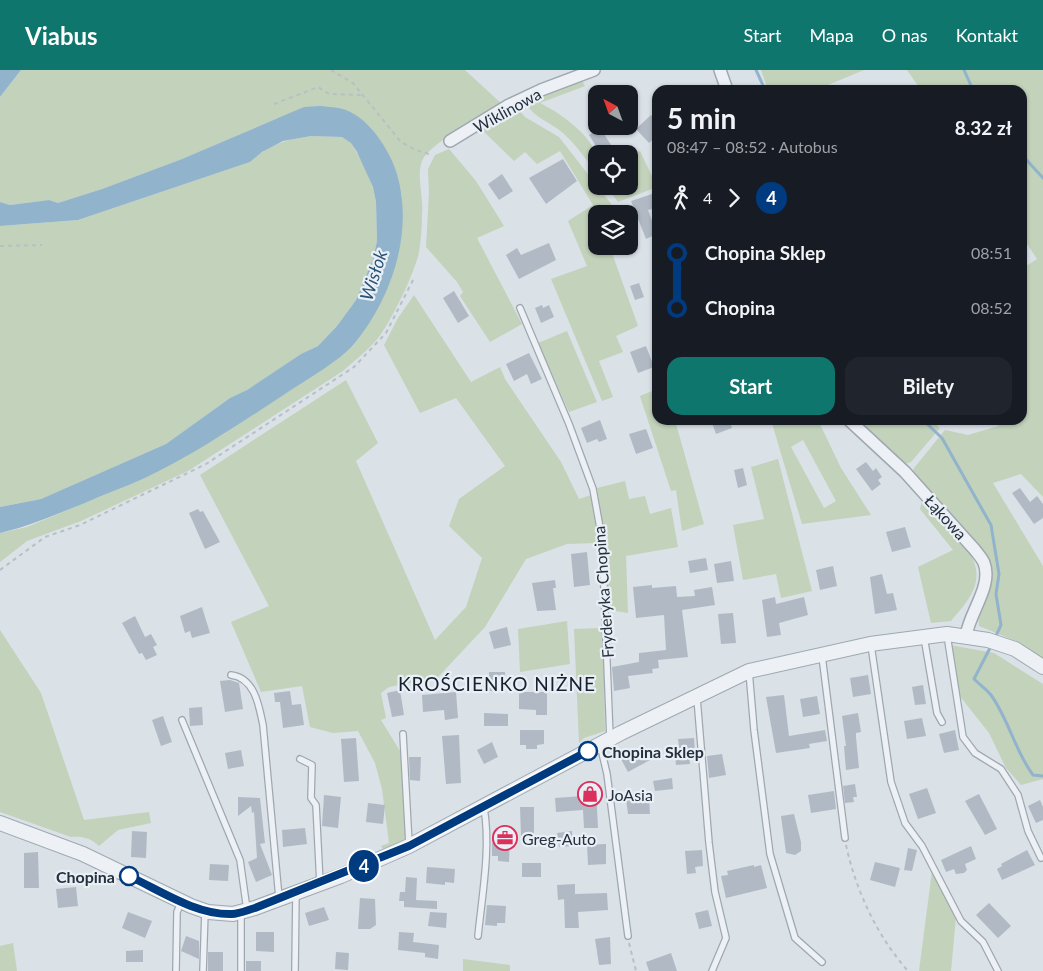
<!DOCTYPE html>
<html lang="pl">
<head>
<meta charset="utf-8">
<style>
	:root { --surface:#171b24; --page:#20242c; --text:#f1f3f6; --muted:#9ea1a6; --accent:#0f766e }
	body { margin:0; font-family:Lato,sans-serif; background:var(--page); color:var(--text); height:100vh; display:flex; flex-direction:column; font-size:19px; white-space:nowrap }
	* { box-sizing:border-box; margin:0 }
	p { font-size:16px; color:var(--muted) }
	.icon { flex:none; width:28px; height:28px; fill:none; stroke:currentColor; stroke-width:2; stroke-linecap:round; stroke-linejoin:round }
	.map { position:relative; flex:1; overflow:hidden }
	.drawer { position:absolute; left:652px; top:15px; width:375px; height:340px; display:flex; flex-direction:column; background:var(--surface); border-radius:15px; box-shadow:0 1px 4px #0004 }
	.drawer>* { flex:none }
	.badge { padding:0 10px; border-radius:16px; font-size:18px; line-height:32px }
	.needle { width:32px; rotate:319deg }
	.buttons { position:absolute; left:588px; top:15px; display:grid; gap:10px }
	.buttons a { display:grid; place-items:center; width:50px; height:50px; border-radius:10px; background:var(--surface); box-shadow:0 1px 4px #0004; font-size:25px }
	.map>.badge { position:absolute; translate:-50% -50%; box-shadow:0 0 0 2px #fff }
	.legs { display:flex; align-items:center; gap:8px; height:55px; padding:0 15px; font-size:16px }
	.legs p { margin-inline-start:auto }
	.overview { display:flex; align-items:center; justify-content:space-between; height:85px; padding:0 15px }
	h1 { font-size:28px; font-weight:700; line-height:38px }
	.action { display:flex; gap:10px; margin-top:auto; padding:10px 15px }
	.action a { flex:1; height:58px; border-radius:15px; background:var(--accent); color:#fff; font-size:20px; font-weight:700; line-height:58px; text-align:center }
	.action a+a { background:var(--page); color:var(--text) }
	ul { padding:0 15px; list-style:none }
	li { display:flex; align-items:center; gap:18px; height:55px; font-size:19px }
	li i { display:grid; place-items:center; width:8px; height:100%; margin:0 6px; background:currentColor }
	li i::after { content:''; width:12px; height:12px; margin:-6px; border:4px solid; border-radius:50%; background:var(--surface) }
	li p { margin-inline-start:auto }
	li:first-child i { background:linear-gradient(#0000 50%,currentColor 0) }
	li:last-child i { background:linear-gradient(currentColor 50%,#0000 0) }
	header { display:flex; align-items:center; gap:30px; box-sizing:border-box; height:70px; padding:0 25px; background:var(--accent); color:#fff }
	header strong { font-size:24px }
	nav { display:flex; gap:28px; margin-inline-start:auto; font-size:18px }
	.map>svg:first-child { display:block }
</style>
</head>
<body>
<header>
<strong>Viabus</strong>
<nav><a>Start</a><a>Mapa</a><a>O nas</a><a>Kontakt</a></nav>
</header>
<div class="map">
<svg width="1043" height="901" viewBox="0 0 1043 901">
	<rect width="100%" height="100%" fill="#dae1e7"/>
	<!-- green -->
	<g fill="#c3d2bb" fill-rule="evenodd">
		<path d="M 21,0 L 465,0 L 503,35 C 485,45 429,73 422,91 C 416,107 424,127 422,144 C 422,156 421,170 419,182 C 415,202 393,247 381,264 C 371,278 355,290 343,301 L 188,401 L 81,451 L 27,471 L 0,492 L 0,463 L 27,457 L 145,408 L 222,365 L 315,304 L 353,276 L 364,261 L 402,126 L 396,102 L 381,72 L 278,48 L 182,89 L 102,119 L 58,133 L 49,130 L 10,135 L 0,132 L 0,27 Z"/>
		<polygon points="761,0 864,0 816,20 768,20"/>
		<polygon points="907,0 1043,0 1043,427 1021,404 993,413 1043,496 1043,589 1016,571 979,556 978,547 989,497 912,404 914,398 945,360 968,365 998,356 1001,350 1022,350 1023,338 1024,337 1022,334 1023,198 1037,189 1023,168 1022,20 921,20"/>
		<path d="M 581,9 L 585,16 L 540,33 C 560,43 587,62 596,83 C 598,88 596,97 596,103 C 585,88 573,70 558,59 C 546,51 535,47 527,35 L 527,31 Z"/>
		<polygon points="515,35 525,47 559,67 619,144 596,144 596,176 629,176 629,156 637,174 612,183 638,256 616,266 623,282 599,291 613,327 602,331 551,209 587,196 568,151 593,135 560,81 537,94 525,82 514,91 480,58"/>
		<path d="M 311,66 L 342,67 L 351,73 L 364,95 L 373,117 L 376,132 L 377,171 L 373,189 L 356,230 L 337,256 L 318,276 L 301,284 L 247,320 L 230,328 L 166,374 L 41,429 L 0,437 L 0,156 L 78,150 L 250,92 C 270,74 285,70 311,66 Z"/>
		<polygon points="449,79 476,111 504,156 477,168 522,254 490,272 460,226 463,222 457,212 426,177 429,123 428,99 435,85"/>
		<polygon points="640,81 657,117 618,132 606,116 629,116 629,86"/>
		<polygon points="414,225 471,312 500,297 505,309 561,392 579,429 591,425 598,473 567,474 526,489 485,557 438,607 389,617 381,623 386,648 381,650 403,686 406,760 404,770 383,779 381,776 389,773 382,719 375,693 358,661 333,663 310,657 302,616 261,622 231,552 269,536 200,405 346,310 378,373 356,391 435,570 466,537 482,488 449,456 459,429 505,396 456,328 420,343 384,275 398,248"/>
		<polygon points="567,261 597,332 569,342 538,273"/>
		<polygon points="657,319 658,350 675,350 704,454 682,461 676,420 671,421 640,326"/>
		<path d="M 771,350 L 818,350 L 841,398 L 871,445 L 802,454 ZM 803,370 L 836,431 L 824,438 L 791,377 Z"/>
		<polygon points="858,350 930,350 940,358 911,392 903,395"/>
		<polygon points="778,389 812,521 781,528 776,504 743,510 733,455 764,449 751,397"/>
		<polygon points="625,411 629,429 645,426 650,444 671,438 678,477 626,486 628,543 608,540 607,489 597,418"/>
		<path d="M 922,431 L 972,487 C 985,514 967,532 951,551 L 931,553 L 918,497 L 953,480 L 920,439 Z"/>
		<polygon points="567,551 570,594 520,602 518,559"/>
		<polygon points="603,558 605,661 584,668 579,673 574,559"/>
		<path d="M 0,560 L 41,623 L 84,750 L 149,742 L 151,753 L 118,760 L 99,776 C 91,768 82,766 71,767 L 0,742 Z"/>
		<polygon points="950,575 994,583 1043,614 1043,709 1021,715 1006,698 989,663 959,625"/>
		<polygon points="932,801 956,847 951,901 919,901"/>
		<polygon points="13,873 17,901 0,901 0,876"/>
		<polygon points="463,889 510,895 510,901 463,901"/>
	</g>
	<!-- water -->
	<g fill="#91b4cc">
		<polygon points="0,0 21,0 0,27"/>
		<path d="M 320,36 C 329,37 338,37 346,40 C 370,49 390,81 397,104 C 414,162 392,227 355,273 C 341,290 306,310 288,322 C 241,353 195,384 145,408 C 125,417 105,424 85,433 C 57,444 30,456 0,463 L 0,437 L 41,429 L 166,374 L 230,328 L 247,320 L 301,284 L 318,276 L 337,256 L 356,230 L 373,189 L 377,171 L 376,132 L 373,117 L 357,82 L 351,73 L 342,67 L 311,66 L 283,71 L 262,82 L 250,92 L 78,150 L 0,156 L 0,132 L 10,135 L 49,130 L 58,133 L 102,119 L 182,89 L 304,37 Z"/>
	</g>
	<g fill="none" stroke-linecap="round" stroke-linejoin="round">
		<!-- stream -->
		<g stroke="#91b4cc" stroke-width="3">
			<polyline points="756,0 765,20"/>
			<polyline points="964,0 973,20"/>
			<polyline points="1022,85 1043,108"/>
			<polyline points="923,350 942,368 991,455 999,504 996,524 1001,555 995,568"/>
			<path d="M 991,576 L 974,609 C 979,614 986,619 991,625 C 1009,650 1015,681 1033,705 L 1043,706"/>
		</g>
	</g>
	<!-- building -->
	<g fill="#b1bac4">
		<polygon points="651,45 658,52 658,65 649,73 636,59"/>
		<polygon points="600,58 617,84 601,84 589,65"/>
		<polygon points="563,89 577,111 546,134 529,108"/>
		<polygon points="502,104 513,121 499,130 488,114"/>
		<polygon points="658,122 658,137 648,140 657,164 646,169 631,131"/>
		<polygon points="549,173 556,190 519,209 506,185 517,178 521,185"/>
		<polygon points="639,213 644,227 635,230 630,216"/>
		<polygon points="454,221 469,246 458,253 443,228"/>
		<polygon points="542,235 543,238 549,235 554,247 541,253 535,238"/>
		<polygon points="646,276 654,297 638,303 630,282"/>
		<polygon points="529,283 542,309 531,314 527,304 514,311 506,294"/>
		<polygon points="600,350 607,369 599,372 597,369 587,373 581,358"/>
		<polygon points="711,350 729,350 732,358 716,364"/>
		<polygon points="646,359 653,378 636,384 629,364"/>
		<polygon points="866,392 873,401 876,398 882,407 878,410 881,414 872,421 856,399"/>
		<polygon points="743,398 747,415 738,418 734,400"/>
		<polygon points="1020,418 1030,432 1037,426 1043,434 1043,448 1034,454 1012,423"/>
		<polygon points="198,439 200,442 203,441 220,472 205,479 189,443"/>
		<polygon points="905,457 911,477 892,482 886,462"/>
		<polygon points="587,482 590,515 574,517 571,484"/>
		<polygon points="706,488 708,500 690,503 688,491"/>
		<polygon points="731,491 734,511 717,513 714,494"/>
		<polygon points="833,496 837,516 820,520 816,500"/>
		<polygon points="882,504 887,524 893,523 897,540 875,544 870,507"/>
		<polygon points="555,510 556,518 553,518 556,540 537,541 532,513"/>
		<polygon points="652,515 652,518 676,516 677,527 695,526 694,520 712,517 715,535 682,540 688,587 658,590 659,598 652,599 653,603 628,606 630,618 614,621 612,597 639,592 639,583 666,580 664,545 636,548 633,517"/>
		<polygon points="775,527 776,534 804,527 808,545 779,553 781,565 767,567 762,530"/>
		<polygon points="202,537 210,563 192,568 190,561 185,563 180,546"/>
		<polygon points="733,543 736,573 721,574 718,544"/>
		<polygon points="135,546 145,567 151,564 157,575 153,577 157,585 146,590 142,583 139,584 122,553"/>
		<polygon points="507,557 511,575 494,579 489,562"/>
		<rect x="489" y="602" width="16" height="19"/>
		<polygon points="868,605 871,624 853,627 850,608"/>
		<polygon points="230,610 239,613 243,639 225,642 220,611"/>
		<polygon points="923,615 926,634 915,635 912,617"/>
		<polygon points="400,620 404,645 392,647 387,623"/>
		<polygon points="290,621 292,635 301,634 304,655 283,658 280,632 275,632 274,623"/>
		<polygon points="456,622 458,648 445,650 444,640 423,642 422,625"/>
		<polygon points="519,622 547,622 547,645 536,645 536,640 519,639"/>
		<polygon points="784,625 789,666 825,660 827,671 809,674 810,678 776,683 766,627"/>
		<polygon points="817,626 820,644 803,647 800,629"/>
		<polygon points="202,637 203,655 190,656 189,638"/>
		<polygon points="484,643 508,644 508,656 484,656"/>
		<polygon points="858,643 861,662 856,663 856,667 859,698 846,700 844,676 846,676 842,646"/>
		<polygon points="163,646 172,672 161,676 152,650"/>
		<polygon points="922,648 926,666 907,669 904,651"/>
		<polygon points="520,660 544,660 544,674 537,675 537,679 526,679 526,675 520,675"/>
		<polygon points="955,660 959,680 944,683 939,664"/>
		<polygon points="459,665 461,713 446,714 442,666"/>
		<polygon points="356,668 359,711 344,712 341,669"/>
		<polygon points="694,668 695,685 689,686 690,694 676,695 675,686 680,686 678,669"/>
		<polygon points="492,672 498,687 484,694 477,680"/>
		<polygon points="644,677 650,690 628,702 621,689"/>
		<polygon points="241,680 244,696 228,699 225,683"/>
		<polygon points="722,684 726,705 709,708 707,686"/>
		<polygon points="409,687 421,687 420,711 410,710"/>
		<polygon points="672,708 673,719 655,721 653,711"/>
		<polygon points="855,714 857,727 853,727 854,732 845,733 843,716"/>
		<polygon points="592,715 596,719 598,758 584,758 583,740 556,742 555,728 583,726 582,720 586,716"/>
		<polygon points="927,718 936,743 918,749 909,724"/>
		<polygon points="834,721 836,739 811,743 808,725"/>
		<polygon points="979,724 997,759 985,765 965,731"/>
		<polygon points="324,725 341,727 338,758 322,756"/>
		<polygon points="238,727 260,728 265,773 260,774 272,805 256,812 248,792 257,788 254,742 252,743 251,736 238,746"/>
		<polygon points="649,727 650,744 628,744 626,729"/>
		<polygon points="1040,730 1043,737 1043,750 1036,753 1028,736"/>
		<polygon points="368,733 385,735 383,754 366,752"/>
		<polygon points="520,737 534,737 534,766 521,766"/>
		<polygon points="794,744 801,772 801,781 795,785 786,783 781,746"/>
		<polygon points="305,758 307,774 283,777 282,760"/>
		<polygon points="132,761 147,762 146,788 131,787"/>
		<polygon points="572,761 573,776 559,777 557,763"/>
		<polygon points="500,763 510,763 509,792 498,791 498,786 492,786 492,773 500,770"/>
		<polygon points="606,774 606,794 588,795 587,775"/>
		<polygon points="971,776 976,789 965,794 967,800 964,803 956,804 954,799 946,802 941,790"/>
		<polygon points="908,778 917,780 912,801 904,800"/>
		<polygon points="702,780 703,796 695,797 696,803 687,804 685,781"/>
		<polygon points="1027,780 1035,795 1002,810 997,799 1002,796 1001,794"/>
		<polygon points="38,782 39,818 24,818 24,783"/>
		<polygon points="875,792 900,798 895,817 870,810"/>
		<rect x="522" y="793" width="19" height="14"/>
		<polygon points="210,794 229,795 228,811 209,810"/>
		<polygon points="754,795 754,797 761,795 767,818 726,828 721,806 728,805 727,801"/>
		<polygon points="427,797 455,799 454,813 445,812 445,815 426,813"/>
		<polygon points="406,807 417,808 416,830 437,831 437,839 404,837 404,831 399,831 400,822 405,822"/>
		<polygon points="575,814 575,824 607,823 608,840 578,842 579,858 565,858 564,829 558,830 557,815"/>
		<polygon points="76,817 78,836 58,838 56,819"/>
		<polygon points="360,828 375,829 376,855 370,859 358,859"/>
		<polygon points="989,833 1011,856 998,868 976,845"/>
		<polygon points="487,835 506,836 505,853 497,853 497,856 485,855"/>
		<polygon points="324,837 329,850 309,856 305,843"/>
		<polygon points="708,840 712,856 699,859 695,843"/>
		<polygon points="128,842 152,851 145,868 122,858"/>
		<polygon points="430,842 447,843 446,858 428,856"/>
		<polygon points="256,862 274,862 274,882 256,881"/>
		<polygon points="399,862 414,863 413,872 439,875 438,889 425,887 425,883 398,880"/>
		<polygon points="186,866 199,871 199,889 181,881"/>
		<polygon points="610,867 611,894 599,895 595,869"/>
		<polygon points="143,880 143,892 126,892 126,881"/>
		<rect x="208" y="882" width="15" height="19"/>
		<polygon points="336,882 349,883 348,900 335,899"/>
		<polygon points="671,883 677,901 649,901 646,892"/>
		<rect x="246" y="891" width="15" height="10"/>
	</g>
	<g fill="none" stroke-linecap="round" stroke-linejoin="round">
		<defs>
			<g id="service">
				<polyline points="520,238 569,354 593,419 602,469 610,668"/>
				<polyline points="947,565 963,667 975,683 1001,699 1018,725 1028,761 1041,788"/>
				<polyline points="924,567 937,643 942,652"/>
				<polyline points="871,575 891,712 905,753 922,776 961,851 983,872 998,901"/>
				<polyline points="822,586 845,768"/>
				<polyline points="749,601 754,660 770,784 795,868 822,892"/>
				<path d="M 231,605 C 255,608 259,636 263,655 L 279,828"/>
				<polyline points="697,628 709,773 715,822 726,868 712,901"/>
				<polyline points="182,650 240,790 247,840"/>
				<polyline points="403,664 409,774"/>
				<polyline points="600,674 607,704 628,866"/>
				<polyline points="300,689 312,695 311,728 316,735 320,814"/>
				<path d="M 478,866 C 482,826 491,777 484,738"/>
				<polyline points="176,901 177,842 182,831"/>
				<polyline points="203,901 205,841"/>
				<polyline points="241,901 241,842"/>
				<polyline points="295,901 296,823"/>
			</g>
			<g id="minor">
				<polyline points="720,0 727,20"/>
				<polyline points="450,71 509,35 541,20 594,0"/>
				<path d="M 849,350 L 905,402 L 975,480 C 978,484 982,488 984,493 C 993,516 969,543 966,566"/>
			</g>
			<polyline id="tertiary" points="0,753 83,784 191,836 208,842 233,844 255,838 341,806 409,776 621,663 749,601 870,574 947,564 988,570 1015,579 1043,597"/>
		</defs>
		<!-- service casing -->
		<use href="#service" stroke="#9fa8b1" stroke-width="8"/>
		<!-- minor casing -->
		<use href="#minor" stroke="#9fa8b1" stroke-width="14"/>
		<!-- tertiary casing -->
		<use href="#tertiary" stroke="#9fa8b1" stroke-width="16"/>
		<!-- path -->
		<g stroke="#b8bfc5" stroke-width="2" stroke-dasharray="4 4" stroke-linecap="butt">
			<polyline points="331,0 353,13 401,72 416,80 429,84"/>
			<polyline points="274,34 318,17 329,24 364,25"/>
			<polyline points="0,176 42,175"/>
			<polyline points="0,500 45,467 80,455 206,394 354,297 386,263 414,208"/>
			<path d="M 846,775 C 856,821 877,866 908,901"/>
			<polyline points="629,873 636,901"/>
		</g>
		<!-- service -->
		<use href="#service" stroke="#edf1f5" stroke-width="5.5"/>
		<!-- minor -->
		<use href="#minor" stroke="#edf1f5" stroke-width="11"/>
		<!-- tertiary -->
		<use href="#tertiary" stroke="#edf1f5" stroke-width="14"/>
	</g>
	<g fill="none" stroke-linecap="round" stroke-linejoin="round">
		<defs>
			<path id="line-1" d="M 129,806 C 161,821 196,845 232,844 C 239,844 248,840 255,838 L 409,776 L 588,681"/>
		</defs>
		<!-- line-1 casing -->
		<use href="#line-1" stroke="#fff" stroke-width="11"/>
		<!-- line-1 -->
		<use href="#line-1" stroke="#003b80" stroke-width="8"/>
	</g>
	<!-- icons -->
	<defs>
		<symbol id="shop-ring" viewBox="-11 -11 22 22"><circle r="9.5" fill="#eaeff5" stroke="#dc2f5c" stroke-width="1.5"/><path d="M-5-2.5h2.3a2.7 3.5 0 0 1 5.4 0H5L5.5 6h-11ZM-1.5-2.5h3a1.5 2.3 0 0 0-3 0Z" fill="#dc2f5c"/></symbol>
		<symbol id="office-ring" viewBox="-11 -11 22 22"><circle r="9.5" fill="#eaeff5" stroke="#dc2f5c" stroke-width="1.5"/><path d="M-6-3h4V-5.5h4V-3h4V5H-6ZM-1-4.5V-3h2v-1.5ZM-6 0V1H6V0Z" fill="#dc2f5c"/></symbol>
	</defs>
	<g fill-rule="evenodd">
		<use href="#shop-ring" x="576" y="710" width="28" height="28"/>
		<use href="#office-ring" x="491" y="754" width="28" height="28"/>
	</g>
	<!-- markers -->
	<g fill="#fff" stroke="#003b80" stroke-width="2.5">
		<circle cx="588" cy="681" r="9"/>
		<circle cx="129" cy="806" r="9"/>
	</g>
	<g text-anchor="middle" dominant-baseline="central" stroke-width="4.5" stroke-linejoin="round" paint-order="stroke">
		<!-- street labels -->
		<g font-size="16" fill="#23303e" stroke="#eaeff5">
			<text transform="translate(507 40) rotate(-29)">Wiklinowa</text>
			<text transform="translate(946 447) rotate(48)">Łąkowa</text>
			<text transform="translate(603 522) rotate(-94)">Fryderyka Chopina</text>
		</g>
		<!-- stop labels -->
		<g font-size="16" font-weight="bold" fill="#23303e" stroke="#eaeff5" text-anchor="start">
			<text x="602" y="681">Chopina Sklep</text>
			<text x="115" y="806" text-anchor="end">Chopina</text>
		</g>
		<!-- poi labels -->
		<g font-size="16" fill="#23303e" stroke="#eaeff5" text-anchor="start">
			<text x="608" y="724">JoAsia</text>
			<text x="522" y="768">Greg-Auto</text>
		</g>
		<!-- water labels -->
		<g font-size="18" font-style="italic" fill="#295476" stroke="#eaeff5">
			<text transform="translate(373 205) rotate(-72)">Wisłok</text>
		</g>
		<!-- quarter labels -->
		<g font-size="19" letter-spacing="1" fill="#16212f" stroke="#eaeff5">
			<text x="497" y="613">KROŚCIENKO NIŻNE</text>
		</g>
	</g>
</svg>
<div class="buttons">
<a><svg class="needle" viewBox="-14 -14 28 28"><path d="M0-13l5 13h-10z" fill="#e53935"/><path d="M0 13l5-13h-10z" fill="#9ea1a6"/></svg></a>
<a><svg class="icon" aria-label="locate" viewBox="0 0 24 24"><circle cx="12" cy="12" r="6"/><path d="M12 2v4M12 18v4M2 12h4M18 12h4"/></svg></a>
<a><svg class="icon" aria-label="layers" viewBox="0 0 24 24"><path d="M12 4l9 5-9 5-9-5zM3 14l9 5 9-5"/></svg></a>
</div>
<b class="badge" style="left:364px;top:796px;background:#003b80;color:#fff">4</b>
<section class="drawer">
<div class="overview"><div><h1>5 min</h1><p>08:47 – 08:52 · Autobus</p></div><b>8.32 zł</b></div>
<div class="legs"><svg class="icon" aria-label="walk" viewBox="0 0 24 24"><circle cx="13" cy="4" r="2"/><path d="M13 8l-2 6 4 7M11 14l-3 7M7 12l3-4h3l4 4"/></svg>4<svg class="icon" aria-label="forward" viewBox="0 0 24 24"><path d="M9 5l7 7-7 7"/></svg><b class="badge" style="background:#003b80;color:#fff">4</b></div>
<ul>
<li><i style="color:#003b80"></i><b>Chopina Sklep</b><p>08:51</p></li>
<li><i style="color:#003b80"></i><b>Chopina</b><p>08:52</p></li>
</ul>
<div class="action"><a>Start</a><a>Bilety</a></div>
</section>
</div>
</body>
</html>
